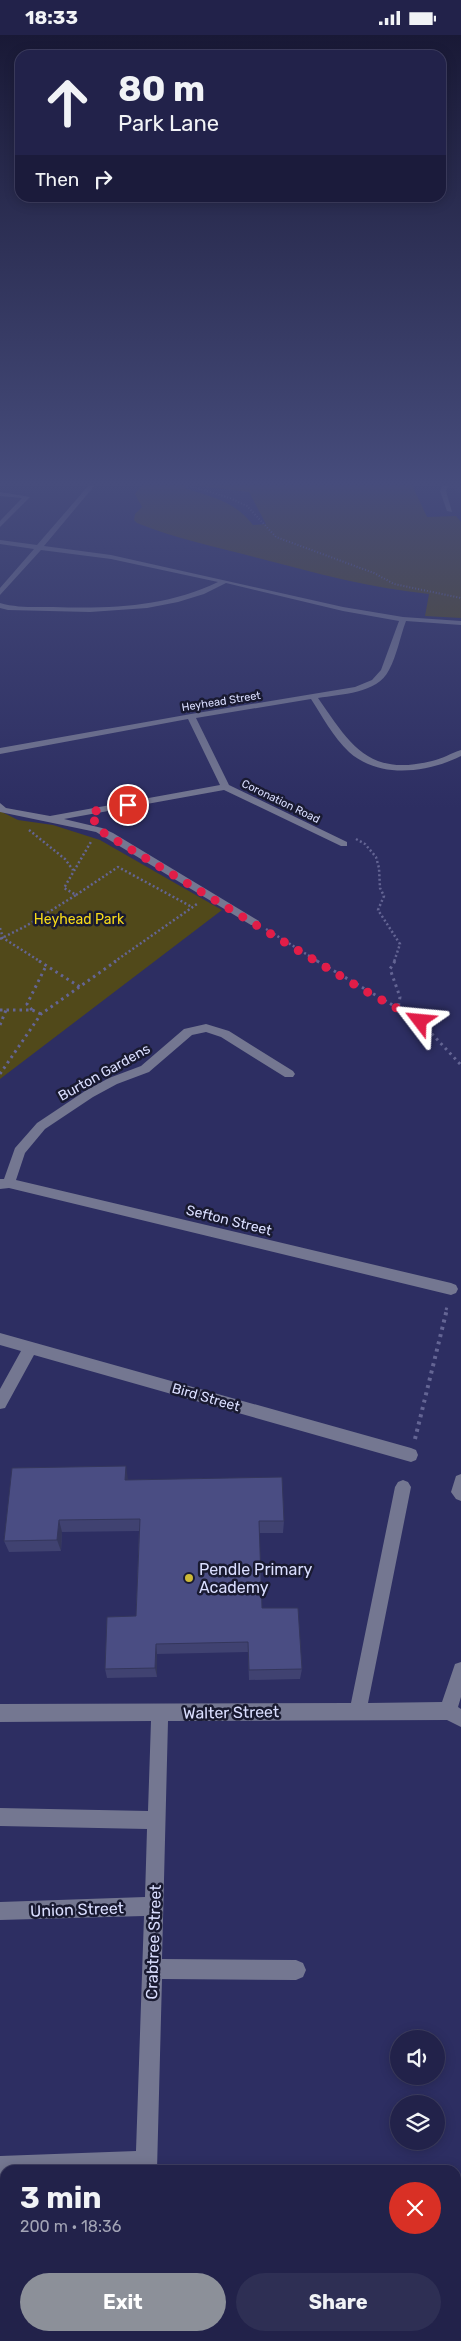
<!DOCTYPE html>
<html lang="en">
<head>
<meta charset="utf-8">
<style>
	:root { --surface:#22224a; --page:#2e2f54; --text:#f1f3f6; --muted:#a2a4b5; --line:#3f3f62; --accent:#8c9099 }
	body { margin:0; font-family:Rubik,sans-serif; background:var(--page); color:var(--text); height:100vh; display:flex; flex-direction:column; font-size:19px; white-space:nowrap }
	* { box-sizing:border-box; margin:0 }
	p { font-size:16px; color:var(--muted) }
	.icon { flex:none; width:28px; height:28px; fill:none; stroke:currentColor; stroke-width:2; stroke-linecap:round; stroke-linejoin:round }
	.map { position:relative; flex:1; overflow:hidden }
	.sheet { position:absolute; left:0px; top:2130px; width:461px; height:176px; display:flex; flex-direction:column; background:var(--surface); border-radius:15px 15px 0 0; box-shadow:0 2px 12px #0003,0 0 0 1px var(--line) }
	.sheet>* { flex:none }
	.banner { position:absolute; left:15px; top:15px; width:431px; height:152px; border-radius:15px; box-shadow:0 2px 12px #0003,0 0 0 1px var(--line); background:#22224a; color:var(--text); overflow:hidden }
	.buttons { position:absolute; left:390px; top:1995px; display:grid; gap:10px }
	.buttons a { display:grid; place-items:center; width:55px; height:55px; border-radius:50%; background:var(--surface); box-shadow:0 2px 12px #0003,0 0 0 1px var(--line); font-size:25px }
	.pin { position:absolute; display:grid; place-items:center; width:42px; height:42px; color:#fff; margin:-21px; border:2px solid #fff; border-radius:50%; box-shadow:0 1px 5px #0007 }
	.me { position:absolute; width:55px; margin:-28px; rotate:299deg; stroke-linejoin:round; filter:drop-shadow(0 0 4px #0008) }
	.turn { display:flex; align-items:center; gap:18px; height:105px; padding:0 20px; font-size:22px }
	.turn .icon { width:65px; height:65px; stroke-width:2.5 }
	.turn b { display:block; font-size:35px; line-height:42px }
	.then { display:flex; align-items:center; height:48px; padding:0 20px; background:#0003; gap:10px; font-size:19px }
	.round { display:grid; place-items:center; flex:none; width:52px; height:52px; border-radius:26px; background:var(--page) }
	.summary { display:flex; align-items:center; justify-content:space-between; height:85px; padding:0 20px }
	h1 { font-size:30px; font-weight:700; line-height:38px }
	.primary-button { display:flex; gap:10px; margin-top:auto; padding:10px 20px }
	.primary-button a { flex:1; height:58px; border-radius:30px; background:var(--accent); color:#fff; font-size:20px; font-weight:700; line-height:58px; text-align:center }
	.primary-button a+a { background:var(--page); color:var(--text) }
	.status { display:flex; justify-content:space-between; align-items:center; height:35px; padding:0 25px; background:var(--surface); direction:ltr }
	.status svg { height:14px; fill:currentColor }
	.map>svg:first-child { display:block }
	.green { fill:#51491a; fill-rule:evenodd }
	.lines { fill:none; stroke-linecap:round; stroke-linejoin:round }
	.path-far3 { stroke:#646594; stroke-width:2; stroke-dasharray:1 2; stroke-linecap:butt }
	.path-far2 { stroke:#646594; stroke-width:2.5; stroke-dasharray:2 2.5; stroke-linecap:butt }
	.path-far1 { stroke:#646594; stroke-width:3; stroke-dasharray:2.5 4; stroke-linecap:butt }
	.path { stroke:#646594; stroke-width:4; stroke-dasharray:3 4.5; stroke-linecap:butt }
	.minor { fill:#747791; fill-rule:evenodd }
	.highway { fill:#d0d4fb; fill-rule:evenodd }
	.wall { fill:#404271 }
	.shaded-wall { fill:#34365c }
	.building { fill:#4a4d83; stroke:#34365c }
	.route { stroke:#e11d48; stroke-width:9; stroke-dasharray:0 16.2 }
	.poi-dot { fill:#cdb938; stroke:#191a31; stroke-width:2 }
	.labels { text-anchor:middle; stroke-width:5; stroke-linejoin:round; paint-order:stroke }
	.far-street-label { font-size:11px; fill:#dadeff; stroke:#191a31 }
	.park-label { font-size:14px; fill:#f7db19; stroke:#191a31 }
	.street-label { font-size:14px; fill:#dadeff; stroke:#191a31 }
	.near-poi-label { font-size:16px; fill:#dadeff; stroke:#191a31; text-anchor:start }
	.near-street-label { font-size:16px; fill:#dadeff; stroke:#191a31 }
</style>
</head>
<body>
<div class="status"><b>18:33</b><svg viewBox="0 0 49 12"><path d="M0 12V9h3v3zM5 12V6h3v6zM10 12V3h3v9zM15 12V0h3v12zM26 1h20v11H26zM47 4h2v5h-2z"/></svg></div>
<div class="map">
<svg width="461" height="2306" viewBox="0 0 461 2306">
	<rect width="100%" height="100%" fill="#2d2e62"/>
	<path class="green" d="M142,450H412L427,482L456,481L461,487V583L425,581L429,559C371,553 315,538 258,523C217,512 176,504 137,488L134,485L135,479L142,472L135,459ZM192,450L249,457L266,489L253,490C235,466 211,462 185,453Z
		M0,776L18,785L53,790L100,805L222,875L0,1044Z"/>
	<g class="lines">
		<path class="path-far3" d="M187,450L230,463L247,471L276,502L374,538L394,549L461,563"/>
		<path class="path-far2" d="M29,795L65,824L73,835
			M356,804L365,809L376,822L379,833L380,853L384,861L378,875L400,909L394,927
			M76,860L118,832L192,872
			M0,893L3,903L41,927
			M266,894L319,927
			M0,904L26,891L76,860L64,853L92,805
			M114,927L197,869"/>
		<path class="path-far1" d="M39,926L80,952
			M317,926L420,986L461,1030
			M395,926L390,934L400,962L398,974
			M0,975H32L41,979
			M32,975L27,969L46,931
			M0,990L6,975
			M0,1039L41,979L116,926
			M446,1275L448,1269"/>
		<path class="path" d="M415,1404L447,1274"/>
		<path class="minor" d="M89,450H95L44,511L111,520L343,572L403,582L461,586V590L406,586C400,602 397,620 389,635C377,659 341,659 318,663C350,709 368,742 432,726C442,724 451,718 461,715V721C427,738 379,744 349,717C333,702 322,681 311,664L196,683L229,750L347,807V811H341L224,755L64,784L102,793L113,798L259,886V890H251L96,797L0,777V768L6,773L50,781L220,750L188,684L0,719V713L191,679L355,652L372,645L381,635L399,586L343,576L226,548L204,559L178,567L147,573L90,577L8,575L0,573V568C17,573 35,572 53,572C110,574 166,572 218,547L111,524L41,515L0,560V553L34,514L0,509V505L37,510Z
			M443,450H449L446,456L452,477L447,476L440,456Z
			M0,457L30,462L0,492V486L22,463L0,461Z
			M206,989L229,996L293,1036L295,1039L293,1042H285L221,1002L206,997L192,1000L149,1037L117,1049L93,1062L45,1094L25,1118L16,1145L451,1248L456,1250L458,1254L456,1258L451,1260L9,1153L0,1154V1144H4L15,1113L37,1088L85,1056L109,1043L141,1031L184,994Z
			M0,1298L411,1413L416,1415L418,1420L416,1425L411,1427L34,1320L5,1373L0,1374V1354L21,1316L0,1310Z
			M461,1439V1466L456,1464L451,1457L456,1441Z
			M403,1445L408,1447L411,1452L368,1668L442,1667L455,1629L461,1627V1662L458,1672L461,1674V1692L447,1685L168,1686L162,1924L296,1925L303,1928L306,1935L303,1942L296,1945L162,1944L157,2135H5V2142L0,2143V2121L136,2116L144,1881L0,1885V1867L145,1862L147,1794L0,1791V1773L148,1776L151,1686L0,1687V1669L351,1668L395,1452L398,1447Z
			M129,2301H151V2306H129Z"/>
		<path class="highway" d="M0,2292H5V2301H22L24,2306H0Z"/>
	</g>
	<path class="wall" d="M450,450H461V458L450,452Z
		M128,1444V1445L284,1486L283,1498H259L262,1573L302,1634L300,1644L249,1645L248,1617L157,1619V1642L107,1643L105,1634L136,1581L139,1496L62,1497L61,1516L9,1517L4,1506Z"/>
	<path class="shaded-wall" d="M126,1431L128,1444L127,1458L125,1445Z
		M59,1485L62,1497L61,1516L57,1505Z
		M156,1609L157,1619V1642L155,1633Z"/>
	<path class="building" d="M126,1431L125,1445L282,1442L284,1486H259L262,1573H298L302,1634L249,1635L248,1607L156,1609L155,1633L105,1634L107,1582L136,1581L140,1484L59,1485L57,1505L4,1506L12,1433Z"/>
	<linearGradient id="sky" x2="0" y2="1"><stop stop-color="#191936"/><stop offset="0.58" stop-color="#464c7c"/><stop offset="1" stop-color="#464c7c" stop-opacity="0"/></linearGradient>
	<rect width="461" height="773" fill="url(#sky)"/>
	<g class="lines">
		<path class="route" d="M128,770L90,777L99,795L362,954L420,986"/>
	</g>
	<circle class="poi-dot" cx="189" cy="1543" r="5"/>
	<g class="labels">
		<g class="far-street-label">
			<text transform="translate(221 666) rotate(-9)" y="4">Heyhead Street</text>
			<text transform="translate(281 766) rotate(26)" y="4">Coronation Road</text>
		</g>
		<g class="park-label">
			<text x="79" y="889">Heyhead Park</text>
		</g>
		<g class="street-label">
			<text transform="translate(104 1037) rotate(-29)" y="5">Burton Gardens</text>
			<text transform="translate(229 1185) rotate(14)" y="5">Sefton Street</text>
			<text transform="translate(206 1362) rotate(16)" y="5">Bird Street</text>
		</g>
		<g class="near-poi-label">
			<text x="199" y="1540">Pendle Primary<tspan x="199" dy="18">Academy</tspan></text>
		</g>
		<g class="near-street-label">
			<text transform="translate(231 1677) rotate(-1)" y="6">Walter Street</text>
			<text transform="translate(77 1874) rotate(-2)" y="6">Union Street</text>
			<text transform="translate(153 1907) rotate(-88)" y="6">Crabtree Street</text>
		</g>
	</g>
</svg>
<div class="buttons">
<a><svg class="icon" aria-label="sound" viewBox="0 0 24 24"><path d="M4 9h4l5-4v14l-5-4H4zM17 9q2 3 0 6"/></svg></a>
<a><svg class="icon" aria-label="layers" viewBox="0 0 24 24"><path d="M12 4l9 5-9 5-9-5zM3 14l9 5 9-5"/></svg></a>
</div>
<div class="pin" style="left:128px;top:770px;background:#d93025"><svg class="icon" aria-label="arrive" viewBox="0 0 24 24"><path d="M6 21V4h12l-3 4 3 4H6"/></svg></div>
<svg class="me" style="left:420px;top:986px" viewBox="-20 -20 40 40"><path d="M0-17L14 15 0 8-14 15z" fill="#e11d48" stroke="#fff" stroke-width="4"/></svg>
<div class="banner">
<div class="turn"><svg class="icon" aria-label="ahead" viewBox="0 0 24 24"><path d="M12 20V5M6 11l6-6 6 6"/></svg><div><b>80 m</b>Park Lane</div></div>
<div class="then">Then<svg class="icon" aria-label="right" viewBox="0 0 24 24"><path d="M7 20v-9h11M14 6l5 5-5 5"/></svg></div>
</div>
<section class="sheet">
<div class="summary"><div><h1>3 min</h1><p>200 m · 18:36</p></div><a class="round" style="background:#d93025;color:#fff"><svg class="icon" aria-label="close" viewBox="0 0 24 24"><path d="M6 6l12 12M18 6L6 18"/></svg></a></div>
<div class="primary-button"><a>Exit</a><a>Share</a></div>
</section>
</div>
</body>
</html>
